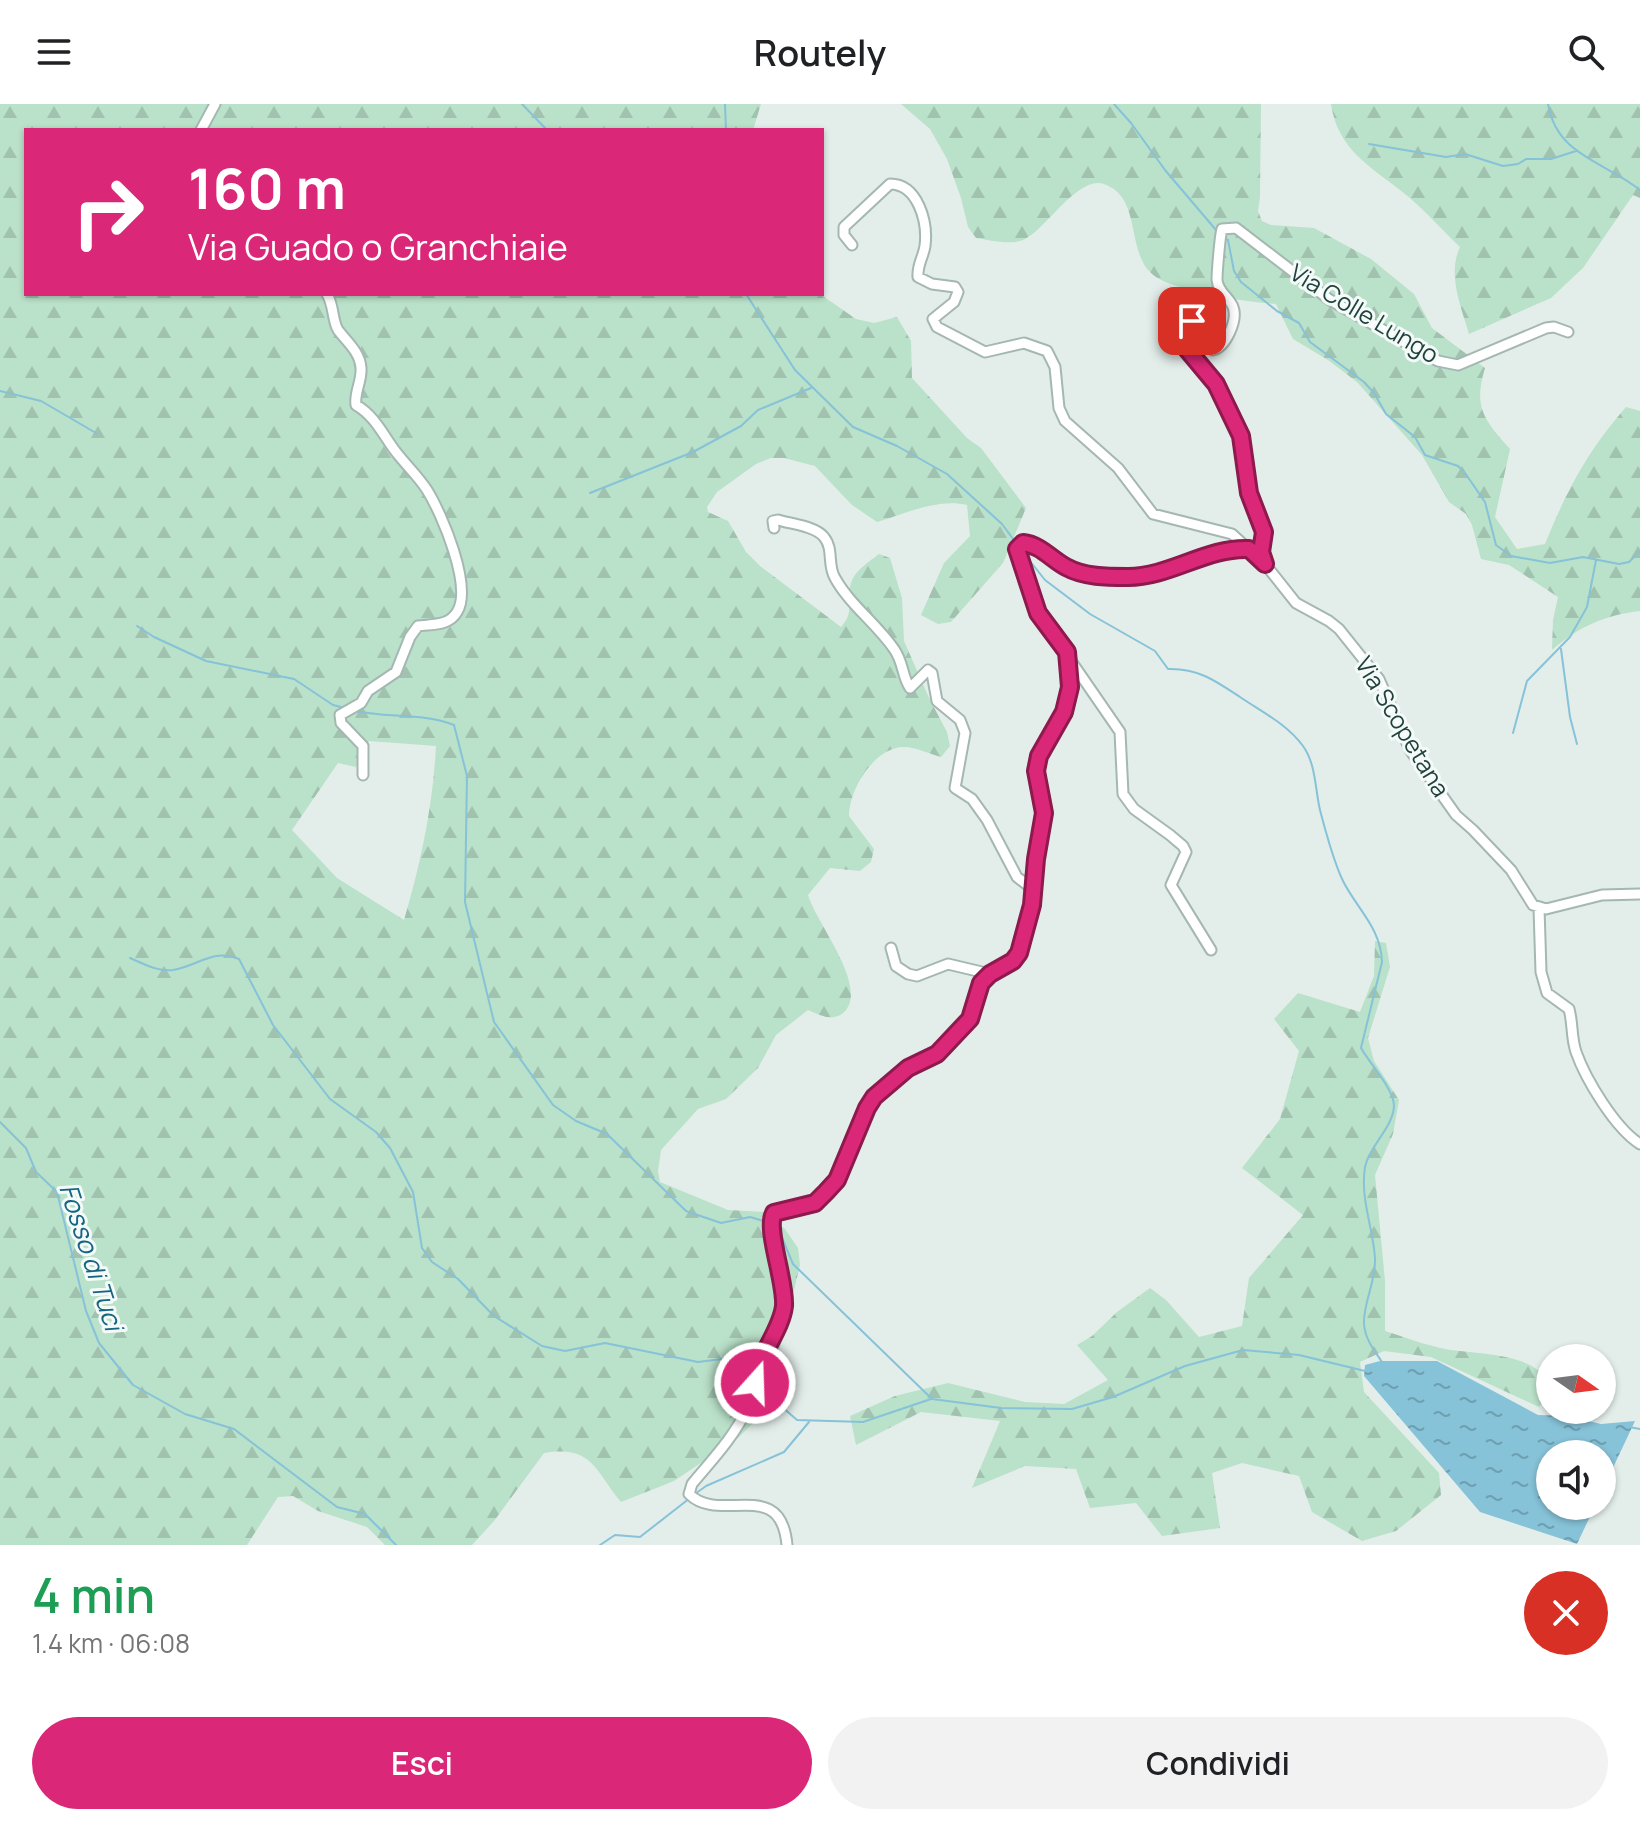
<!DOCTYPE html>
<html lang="it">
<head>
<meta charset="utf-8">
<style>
	:root { --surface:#fff; --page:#f2f2f2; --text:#202124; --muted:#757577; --accent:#db2777 }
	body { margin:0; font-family:Manrope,sans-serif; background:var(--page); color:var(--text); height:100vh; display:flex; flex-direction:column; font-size:30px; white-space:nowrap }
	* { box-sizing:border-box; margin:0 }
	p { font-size:26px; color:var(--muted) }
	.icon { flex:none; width:44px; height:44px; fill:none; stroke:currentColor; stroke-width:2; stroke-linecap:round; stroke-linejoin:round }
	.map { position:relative; height:1441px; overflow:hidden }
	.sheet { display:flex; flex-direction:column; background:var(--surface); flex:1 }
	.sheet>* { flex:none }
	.hud { position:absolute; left:24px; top:24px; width:800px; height:168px; border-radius:0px; box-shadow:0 2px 6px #0004; background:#db2777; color:#fff; overflow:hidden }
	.needle { width:52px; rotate:104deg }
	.tools { position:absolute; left:1536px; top:1240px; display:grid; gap:16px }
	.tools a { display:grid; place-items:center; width:80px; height:80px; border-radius:50%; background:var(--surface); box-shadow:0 2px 6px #0004; font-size:40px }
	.pin { position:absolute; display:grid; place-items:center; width:68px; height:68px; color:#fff; margin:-34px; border-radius:16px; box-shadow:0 4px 12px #0006 }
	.me { position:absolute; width:88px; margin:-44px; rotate:20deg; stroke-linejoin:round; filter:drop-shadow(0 0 6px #0008) }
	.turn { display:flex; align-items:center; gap:28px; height:168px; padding:0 32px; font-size:36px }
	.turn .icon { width:104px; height:104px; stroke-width:2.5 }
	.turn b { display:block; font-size:56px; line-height:68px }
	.round { display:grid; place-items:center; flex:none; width:84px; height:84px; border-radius:42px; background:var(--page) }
	.summary { display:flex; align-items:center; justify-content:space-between; height:136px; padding:0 32px }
	h1 { font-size:48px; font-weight:600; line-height:60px; color:#1e9e55 }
	.cta { display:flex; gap:16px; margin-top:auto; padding:16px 32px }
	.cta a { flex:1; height:92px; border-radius:48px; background:var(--accent); color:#fff; font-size:32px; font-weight:600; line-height:92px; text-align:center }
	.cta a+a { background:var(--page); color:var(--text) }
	header { display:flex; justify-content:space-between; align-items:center; height:104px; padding:0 32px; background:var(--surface); font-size:36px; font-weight:600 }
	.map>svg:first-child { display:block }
	.forest { fill:url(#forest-firs); fill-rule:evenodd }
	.water { fill:url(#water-ripples) }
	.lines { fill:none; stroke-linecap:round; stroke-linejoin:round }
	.stream { stroke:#86c2d8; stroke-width:2 }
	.minor-casing { stroke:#a5b7b2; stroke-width:13 }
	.minor { stroke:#fff; stroke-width:9 }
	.route-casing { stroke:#8e194d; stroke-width:20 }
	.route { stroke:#db2777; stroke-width:14 }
	.labels { text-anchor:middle; stroke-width:6; stroke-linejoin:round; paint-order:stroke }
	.street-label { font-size:24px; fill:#21413c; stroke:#f4faf8 }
	.water-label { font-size:26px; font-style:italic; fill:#156483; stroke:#f4faf8 }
</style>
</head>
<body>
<header><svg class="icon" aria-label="menu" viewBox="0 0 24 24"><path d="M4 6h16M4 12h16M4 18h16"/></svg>Routely<svg class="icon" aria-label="search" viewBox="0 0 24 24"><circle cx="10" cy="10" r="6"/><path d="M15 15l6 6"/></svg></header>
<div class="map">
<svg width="1640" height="1441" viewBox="0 0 1640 1441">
	<defs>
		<pattern id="forest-firs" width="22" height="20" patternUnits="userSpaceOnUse" patternTransform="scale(2)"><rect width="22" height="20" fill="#bae1c9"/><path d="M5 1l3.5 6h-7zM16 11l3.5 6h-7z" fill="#a0c2ae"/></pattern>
		<pattern id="water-ripples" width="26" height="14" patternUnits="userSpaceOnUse" patternTransform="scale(2)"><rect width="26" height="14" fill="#86c2d8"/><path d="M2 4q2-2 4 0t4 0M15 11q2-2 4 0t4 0" fill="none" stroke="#6d9fb0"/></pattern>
	</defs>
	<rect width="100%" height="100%" fill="#e3eeea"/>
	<path class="forest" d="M0,0H761L753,26H26V190H820L856,215L874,219L897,213L911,237L912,274L967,334L981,344L1026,404L1003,459L951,518L938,520L921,511L944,459L970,432L967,401C937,394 905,410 877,418L852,401L815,362L784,354H771L756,360L717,388L707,403L708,408L728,417L746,448L760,462L841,523C856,506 845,498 851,479C855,466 869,458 879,450L890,454L902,494L904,537L929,594L947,628L950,642L941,653C930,650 915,643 904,643C874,643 849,686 849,712L874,745L871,758L860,767L830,764L808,791C816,819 871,885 843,909C832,918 820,911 808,906L776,931L758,964L726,995L698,1005L661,1046L658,1067L660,1078L728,1106L764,1108L785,1125L798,1144L800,1161L765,1307L738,1334L674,1377L621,1398C595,1367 593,1341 544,1349L494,1417L472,1441H385L367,1423L318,1407L293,1392L278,1393L247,1441H0ZM369,637L436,642C433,701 421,759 404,816L337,774L292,726L338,659L356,663Z
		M901,0H1261L1260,93L1258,107L1262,117L1271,121L1314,124L1371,155L1414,190L1432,224L1485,264C1473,303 1484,316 1510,345L1495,413L1517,445L1545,440C1567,386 1587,348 1626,303L1640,307V507C1605,511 1578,523 1552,546L1553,516L1558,493L1509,461L1481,455L1472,421L1466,410L1449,398L1422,351L1357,278L1328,256L1293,235L1276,200C1247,198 1179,188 1156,173C1124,152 1144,94 1104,80C1078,71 1046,125 1025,135C1012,142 990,136 976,134L968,123L961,94L947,55L930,25Z
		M1331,0H1640V94L1633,91L1583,164L1551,194L1469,230C1461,202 1447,171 1460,143C1442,126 1425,106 1405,90C1372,63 1338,47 1331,0Z
		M1375,837L1386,839L1390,863L1368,934L1374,957L1399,996L1393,1030L1375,1071L1385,1177V1227C1404,1233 1425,1241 1445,1245C1475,1251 1550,1247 1550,1291L1539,1303L1431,1253L1384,1247L1360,1258L1364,1288L1439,1369L1441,1391L1396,1427L1362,1437L1312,1408L1299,1372L1242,1359L1212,1369L1220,1424L1162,1432L1136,1399L1090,1404L1076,1365L1025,1362L972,1384L1000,1317L921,1308L856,1341L850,1312L895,1292L948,1279L1025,1298L1064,1300L1108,1276L1077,1241L1092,1232L1117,1208L1150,1184L1166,1196L1199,1233L1242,1222L1249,1174L1303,1111L1242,1064L1280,1015L1299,947L1274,915L1298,889L1360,908L1374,872Z"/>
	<path class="water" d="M1380,1257H1437L1538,1311L1568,1312L1601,1320L1635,1317L1602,1387V1350H1550V1402H1595L1577,1440L1480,1408L1364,1272L1365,1261Z"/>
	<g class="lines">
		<path class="stream" d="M522,0L547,26
			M725,0L726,26
			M1114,0L1131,19L1165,66L1216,126
			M1548,0C1557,52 1604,57 1640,86
			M1369,40L1446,53L1465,50L1503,62L1518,60L1526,55H1551L1576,47
			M1224,134L1228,136L1234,167L1241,178L1277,207L1299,219L1310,238L1364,278L1374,289L1386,310L1415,333L1425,351L1458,362L1465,369L1485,398L1496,441L1511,452L1550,459L1583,453L1619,460L1629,458L1640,447
			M746,190L795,266L853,323L897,342L947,370L1002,420L1016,439
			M0,287L41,297L96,329
			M590,389L693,348L741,322L758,306L811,284
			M1022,447L1045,476L1090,510L1155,547L1168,565C1198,564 1216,577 1240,593C1262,608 1287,620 1303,642C1316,660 1315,685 1320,706C1326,729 1333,756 1343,777C1357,805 1381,824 1382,858L1361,944C1370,960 1394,985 1394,1002C1393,1024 1369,1042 1365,1063C1360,1095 1373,1123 1375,1154C1376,1178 1363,1199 1364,1220C1365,1235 1374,1246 1382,1258
			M137,522L154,533L206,557L294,575L333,601L345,604
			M1561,545L1570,613L1577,640
			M355,607C388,614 423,609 454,621L467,672L465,798L494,918L553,1001L576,1017L607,1030L686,1107L721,1119L750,1113L767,1118
			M1513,629L1527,577L1570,533L1587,503L1596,456
			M130,854C144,860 158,868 173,866C198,862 213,844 239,855L273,921L330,995L376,1028L390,1044L413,1088L422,1144L432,1158L458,1175L494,1212L542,1242L565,1247L605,1239L698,1258L738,1253L756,1260
			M0,1018L26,1044L36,1068L57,1088L86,1207L99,1239L133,1281L185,1310L234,1325L337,1403L365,1410L396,1441
			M777,1122L793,1160L932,1295L1001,1304L1072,1305L1113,1293L1185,1262L1243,1246L1299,1251L1365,1267
			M762,1262L769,1266L781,1302L797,1316L863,1318L931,1295
			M1629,1323L1640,1325
			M695,1390L706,1382L784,1348L809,1318
			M600,1441L615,1431L640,1433L690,1394"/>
		<defs>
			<path id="minor" d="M201,26L215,0
				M852,141L844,131V123L890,80C918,80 928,118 925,142C923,154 917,161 918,173L932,180L955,183L958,188L954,198L933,215L937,223L985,248L1024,239L1047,247L1055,263L1059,304L1065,317L1118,364L1153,410L1232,430L1265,460L1296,499L1329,517L1339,525L1379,575L1410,646L1456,711L1473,726L1511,766L1533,801L1546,805L1602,791L1640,790
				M327,190C334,201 332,216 338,226C347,238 360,248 361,264C362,278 354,288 356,301C375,312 383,331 396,348C406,361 418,372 427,386C442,410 473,483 457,508C449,522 432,520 418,522L410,533L396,568L368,587L361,599L340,611L341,619L363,642V671
				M774,424L773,417L778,416C791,420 815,422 824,433C834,445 827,461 835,474C850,501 876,519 894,545C904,559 902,573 910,584L928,566L932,569L937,597L960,616L965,629L955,684L972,695L987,716L1017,773L1034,786
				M1264,457L1261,448L1264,428L1249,389L1241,332L1216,280L1186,244V224L1192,217L1197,216L1206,223L1213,246C1226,243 1238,216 1233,203C1229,193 1218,188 1217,176C1217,168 1220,131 1222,125L1236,124L1330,196L1438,257L1458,261L1546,224L1554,223L1568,228
				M1071,557L1120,628L1123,690L1134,705L1170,731L1183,742L1186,748L1171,781L1211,846
				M1539,804L1541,868L1547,889L1569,905C1573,919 1571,933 1576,948C1586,976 1615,1024 1640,1040
				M891,844L896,862L908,870L917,872L948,860L990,870
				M787,1441C781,1372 720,1421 689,1390L692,1380C711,1357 734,1333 747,1305C754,1288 756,1269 763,1252C770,1236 784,1217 784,1200C784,1178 766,1124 774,1109L815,1099L826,1088L837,1076L867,1004L874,993L908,964L937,950L970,915L981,879L990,870L1013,857L1019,849L1032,801L1036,755L1044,709L1036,667L1039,652L1064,608L1070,583L1067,548L1038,509L1017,445L1023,439L1031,440C1053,446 1063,466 1091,471C1115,475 1142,475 1165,468C1193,461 1220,444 1249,445"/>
		</defs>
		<use href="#minor" class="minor-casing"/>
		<use href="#minor" class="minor"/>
	</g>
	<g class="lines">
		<defs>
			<path id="route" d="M755,1279C757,1271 759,1262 762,1255C769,1238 782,1220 784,1202C786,1178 765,1125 774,1109L815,1099L826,1088L837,1076L867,1004L874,993L908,964L937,950L970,915L981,879L990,870L1013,857L1019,849L1032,801L1036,755L1044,709L1036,667L1039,652L1064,608L1070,583L1067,548L1038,509L1017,445L1023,439C1041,441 1051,455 1066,463C1084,473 1107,473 1128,473C1170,473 1207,443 1249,445L1265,460L1261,448L1264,428L1249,389L1241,332L1216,280L1186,244V224L1192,217"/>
		</defs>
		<use href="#route" class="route-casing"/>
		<use href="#route" class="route"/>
	</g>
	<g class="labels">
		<g class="street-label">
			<text transform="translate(1364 210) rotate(31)" y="8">Via Colle Lungo</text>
			<text transform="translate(1402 623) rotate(59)" y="8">Via Scopetana</text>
		</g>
		<g class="water-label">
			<text transform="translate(91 1153) rotate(72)" y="9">Fosso di Tuci</text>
		</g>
	</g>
</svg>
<div class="tools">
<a><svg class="needle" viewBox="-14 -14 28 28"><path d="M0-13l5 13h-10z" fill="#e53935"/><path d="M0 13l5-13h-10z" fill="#757577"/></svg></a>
<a><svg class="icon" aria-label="sound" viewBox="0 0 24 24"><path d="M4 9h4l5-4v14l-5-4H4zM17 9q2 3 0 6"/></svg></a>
</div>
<div class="pin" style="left:1192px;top:217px;background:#d93025"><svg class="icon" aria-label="arrive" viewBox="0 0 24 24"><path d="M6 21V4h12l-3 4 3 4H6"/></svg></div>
<svg class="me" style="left:755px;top:1279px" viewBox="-20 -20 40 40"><circle r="17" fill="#db2777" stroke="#fff" stroke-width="3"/><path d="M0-11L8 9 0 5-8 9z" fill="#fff"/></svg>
<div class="hud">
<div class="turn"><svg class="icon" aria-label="right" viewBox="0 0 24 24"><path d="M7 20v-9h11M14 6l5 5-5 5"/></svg><div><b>160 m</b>Via Guado o Granchiaie</div></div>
</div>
</div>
<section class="sheet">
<div class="summary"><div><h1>4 min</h1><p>1.4 km · 06:08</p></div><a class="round" style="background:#d93025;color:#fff"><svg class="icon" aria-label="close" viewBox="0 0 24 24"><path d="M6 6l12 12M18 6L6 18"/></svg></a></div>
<div class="cta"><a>Esci</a><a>Condividi</a></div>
</section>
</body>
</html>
